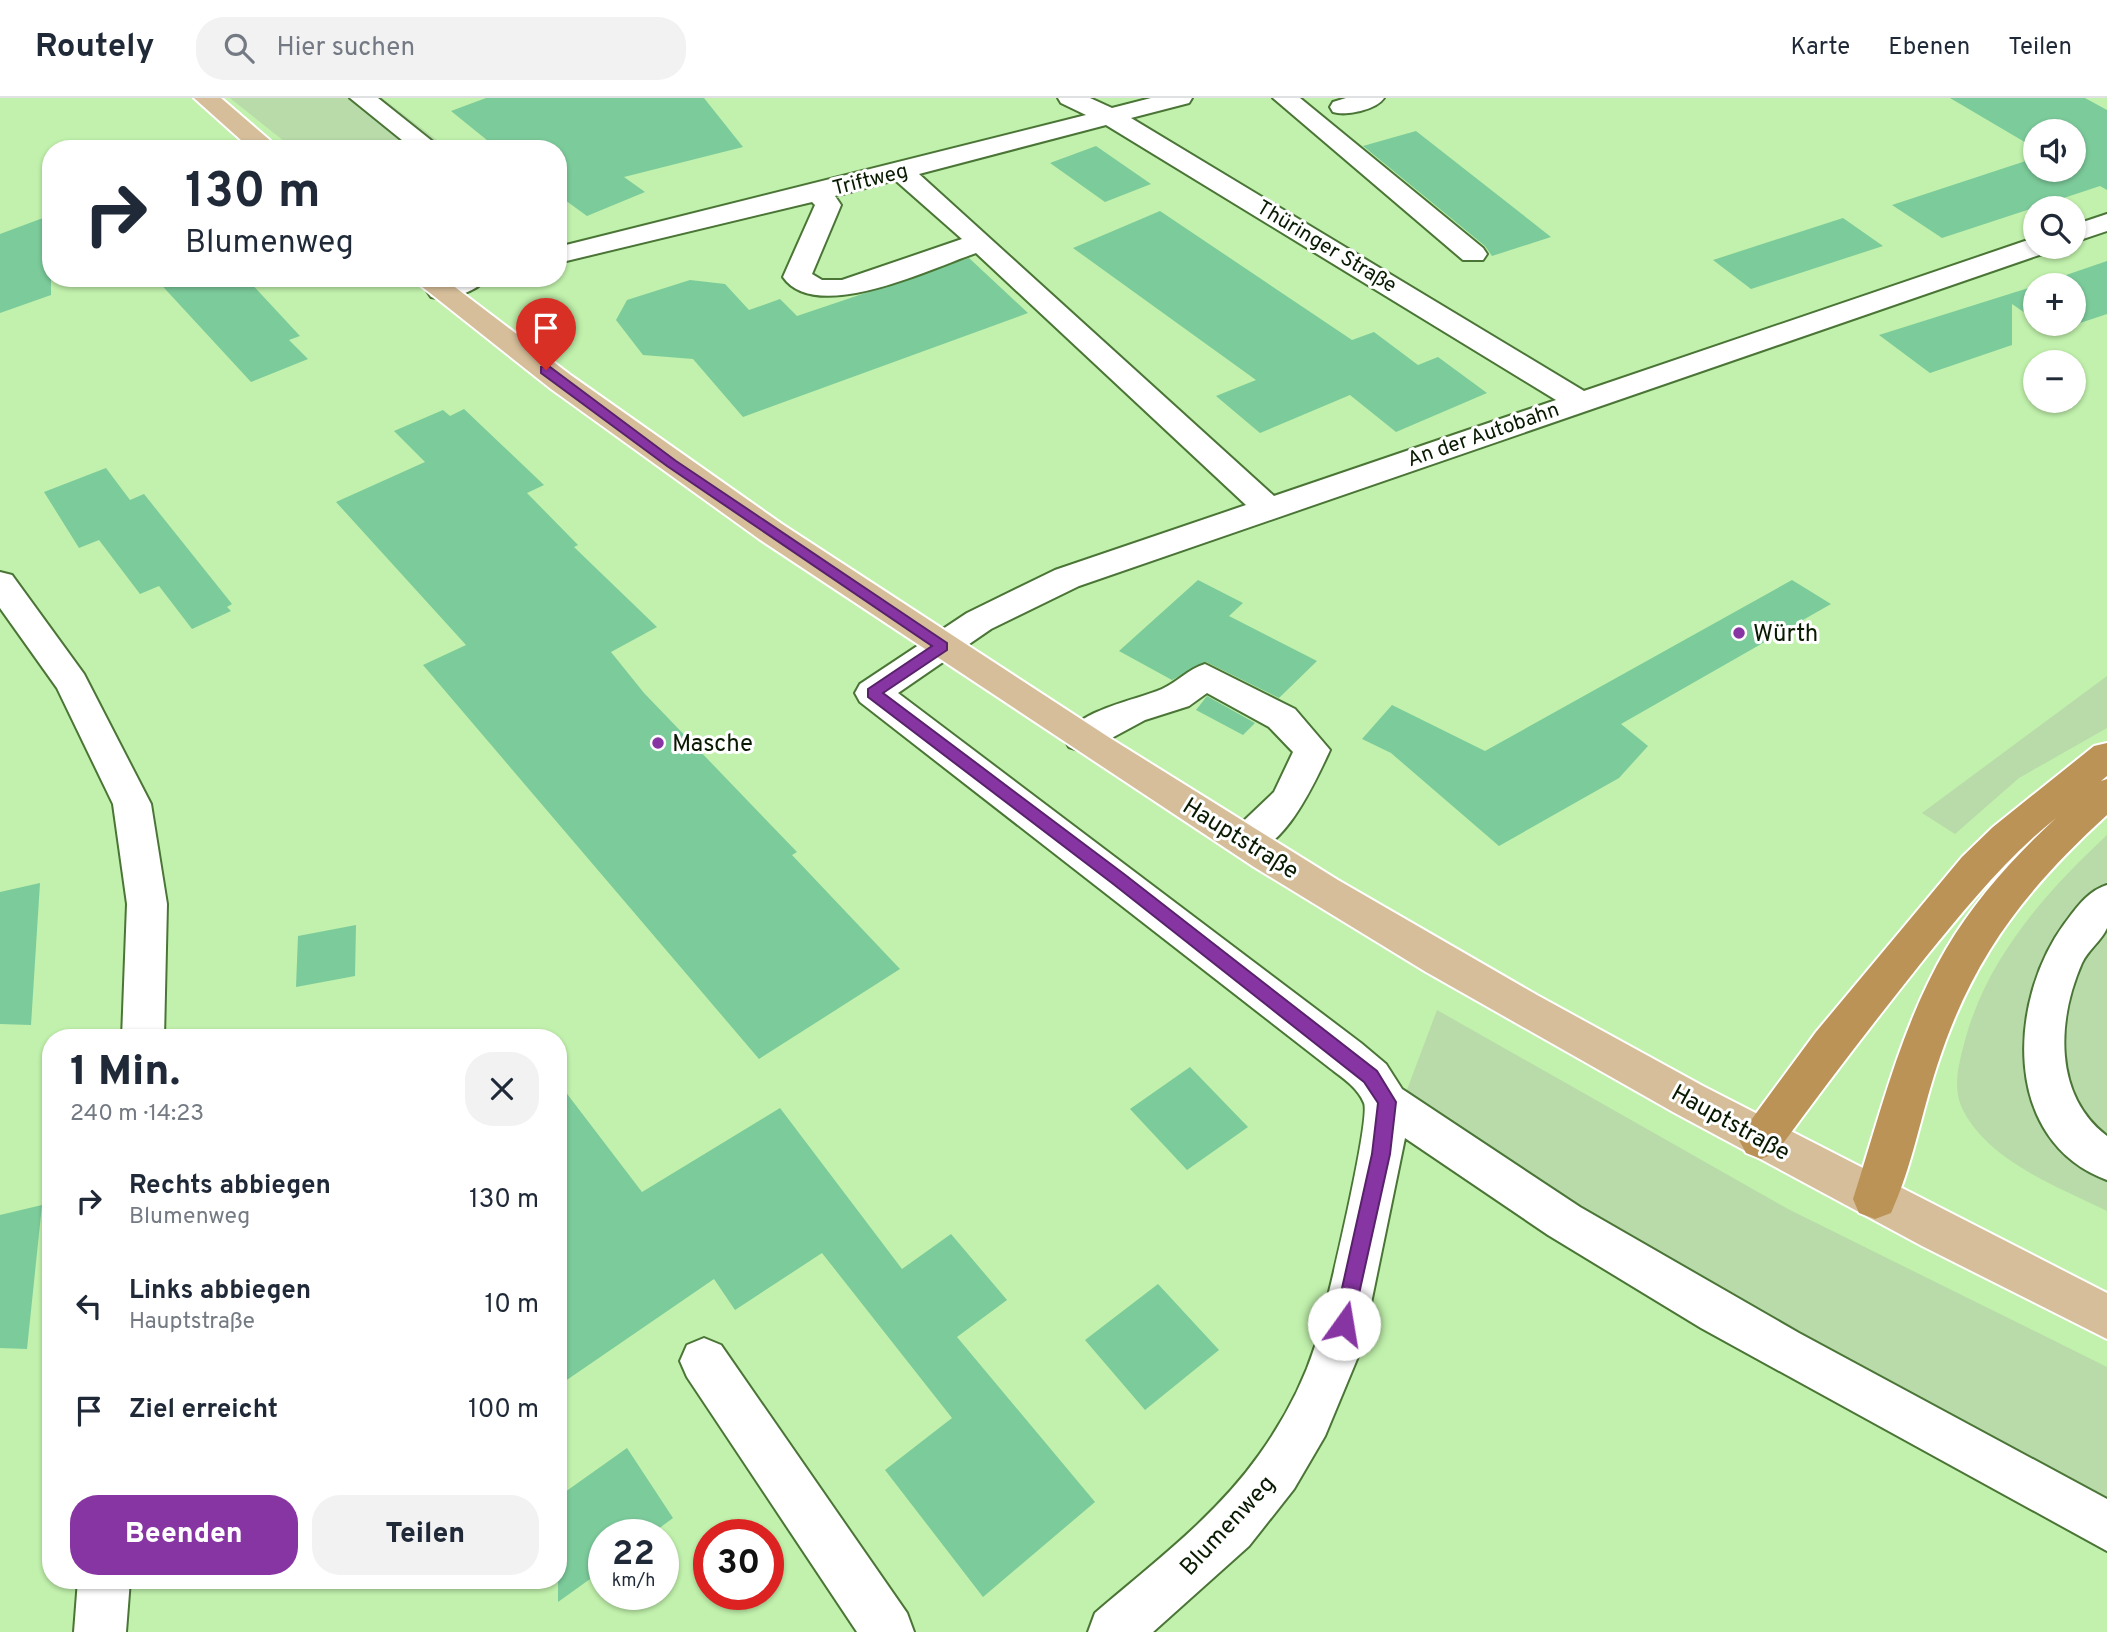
<!DOCTYPE html>
<html lang="de">
<head>
<meta charset="utf-8">
<style>
	:root { --surface:#fff; --page:#f2f2f3; --text:#1f2937; --muted:#747a83; --line:#e0e1e3; --accent:#8835a4 }
	body { margin:0; font-family:Overpass,sans-serif; background:var(--page); color:var(--text); height:100vh; display:flex; flex-direction:column; font-size:26px; white-space:nowrap }
	* { box-sizing:border-box; margin:0 }
	p { font-size:23px; color:var(--muted) }
	.icon { flex:none; width:38px; height:38px; fill:none; stroke:currentColor; stroke-width:2; stroke-linecap:round; stroke-linejoin:round }
	.map { position:relative; flex:1; overflow:hidden }
	.details { position:absolute; left:42px; top:931px; width:525px; height:560px; display:flex; flex-direction:column; background:var(--surface); border-radius:28px; box-shadow:0 2px 5px #0004 }
	.details>* { flex:none }
	.hud { position:absolute; left:42px; top:42px; width:525px; height:147px; border-radius:28px; box-shadow:0 2px 5px #0004; background:#fff; color:var(--text); overflow:hidden }
	.buttons { position:absolute; left:2023px; top:21px; display:grid; gap:14px }
	.buttons a { display:grid; place-items:center; width:63px; height:63px; border-radius:50%; background:var(--surface); box-shadow:0 2px 5px #0004; font-size:35px }
	.speed { position:absolute; left:588px; top:1421px; display:flex; gap:14px; font-size:35px; font-weight:700; text-align:center }
	.speed>* { display:grid; place-content:center; width:91px; height:91px; border-radius:50%; background:var(--surface); box-shadow:0 2px 5px #0004; line-height:1 }
	.speed small { font-size:18px; font-weight:400 }
	.speed .limit { border:10px solid #d22; background:#fff; color:#111 }
	.pin { position:absolute; display:grid; place-items:center; width:60px; height:60px; color:#fff; margin:-72px -30px; border-radius:50% 50% 50% 0; rotate:-45deg; box-shadow:0 0 7px #0007 }
	.pin .icon { rotate:45deg }
	.me { position:absolute; width:77px; margin:-38px; rotate:13deg; stroke-linejoin:round; filter:drop-shadow(0 0 5px #0008) }
	.turn { display:flex; align-items:center; gap:24px; height:147px; padding:0 28px; font-size:32px }
	.turn .icon { width:91px; height:91px; stroke-width:2.5 }
	.turn b { display:block; font-size:49px; line-height:60px }
	.round { display:grid; place-items:center; flex:none; width:74px; height:74px; border-radius:28px; background:var(--page) }
	.overview { display:flex; align-items:center; justify-content:space-between; height:119px; padding:0 28px }
	h1 { font-size:42px; font-weight:800; line-height:52px }
	.action { display:flex; gap:14px; margin-top:auto; padding:14px 28px }
	.action a { flex:1; height:80px; border-radius:28px; background:var(--accent); color:#fff; font-size:28px; font-weight:800; line-height:80px; text-align:center }
	.action a+a { background:var(--page); color:var(--text) }
	ul { padding:0; list-style:none }
	li { display:flex; align-items:center; gap:21px; height:105px; padding:0 28px }
	li div { flex:1 }
	li b { display:block; font-size:26px }
	li em { font-style:normal }
	header { display:flex; align-items:center; gap:42px; box-sizing:border-box; height:98px; padding:0 35px; background:var(--surface); border-bottom:2px solid var(--line) }
	header strong { font-size:33px }
	nav { display:flex; gap:38px; margin-inline-start:auto; font-size:24px }
	.search { width:490px; height:63px; background:var(--page); display:flex; align-items:center; gap:18px; box-sizing:border-box; padding:0 24px; border-radius:28px; color:var(--muted); font-size:26px }
	.map>svg:first-child { display:block }
	.green { fill:#b8dba9 }
	.building { fill:#7ccb9b }
	.lines { fill:none; stroke-linecap:round; stroke-linejoin:round }
	.minor-casing { stroke:#4a7536; stroke-width:4 }
	.major-casing { stroke:#fff; stroke-width:4 }
	.highway-casing { stroke:#fff; stroke-width:4 }
	.minor { fill:#fff; fill-rule:evenodd }
	.major { fill:#d6be9a; fill-rule:evenodd }
	.highway { fill:#bb9356; fill-rule:evenodd }
	.route { fill:#8835a4; stroke:#58226b; stroke-width:2 }
	.poi-dot { fill:#8835a4; stroke:#fff; stroke-width:2.5 }
	.labels { text-anchor:middle; stroke-width:6; stroke-linejoin:round; paint-order:stroke }
	.far-street-label { font-size:21px; fill:#091a02; stroke:#fff }
	.poi-label { font-size:24px; fill:#091a02; stroke:#fff; text-anchor:start }
	.street-label { font-size:24px; fill:#091a02; stroke:#fff }
</style>
</head>
<body>
<header>
<strong>Routely</strong>
<div class="search"><svg class="icon" aria-label="search" viewBox="0 0 24 24"><circle cx="10" cy="10" r="6"/><path d="M15 15l6 6"/></svg>Hier suchen</div>
<nav><a>Karte</a><a>Ebenen</a><a>Teilen</a></nav>
</header>
<div class="map">
<svg width="2107" height="1534" viewBox="0 0 2107 1534">
	<rect width="100%" height="100%" fill="#c1f1ac"/>
	<path class="green" d="M230,0H382L449,51H294Z
		M2107,578V630L2019,680L1955,736L1922,715Z
		M2107,737V1113C2058,1089 1991,1064 1964,1014C1952,992 1958,969 1964,946C1986,861 2044,796 2107,737Z
		M1437,912L1788,1111L2107,1269V1439L1396,1021Z"/>
	<path class="building" d="M486,0H704L743,49L624,79L645,94L587,118L558,97V51H498L451,13Z
		M1950,0H2085L2107,12V92L2100,88L1942,140L1892,107L2035,60V72H2074V33H2035V50Z
		M1416,33L1551,139L1492,158L1485,148L1363,48Z
		M1096,48L1151,86L1105,104L1050,65Z
		M1160,113L1352,242L1374,234L1418,267L1438,259L1487,295L1396,334L1350,297L1260,335L1216,298L1256,282L1073,150Z
		M51,117V197L0,215V136Z
		M1843,120L1883,148L1751,191L1713,162Z
		M969,160L1028,215L743,319L693,261L643,257L616,222L627,202L690,182L725,186L749,212L780,201L797,218Z
		M2107,163V216L2053,234L2040,226H2074V187H2037Z
		M155,180H246L300,238L289,242L308,261L251,284Z
		M2035,188V222L2012,206V247L1930,275L1879,237Z
		M464,311L544,387L527,395L578,447L574,449L657,529L611,554L644,595L797,754L792,757L900,871L759,961L423,567L466,547L336,404L425,364L394,333L443,312L450,318Z
		M106,370L130,402L144,396L232,506L227,509L231,513L192,531L159,488L140,496L99,442L79,450L44,394Z
		M1198,482L1243,505L1229,518L1317,563L1279,600L1206,564L1172,582L1119,553Z
		M1792,482L1831,506L1621,626L1648,648L1619,680L1499,748L1391,655L1362,641L1392,607L1485,653Z
		M1207,598L1255,625L1243,637L1196,612Z
		M40,785L31,927L0,926V794Z
		M356,827L355,878L296,889L298,838Z
		M1190,969L1248,1029L1187,1072L1130,1011Z
		M558,984L642,1094L780,1010L902,1171L951,1136L1007,1202L957,1239L1095,1404L983,1499L885,1372L952,1320L822,1155L735,1212L714,1181L558,1288Z
		M42,1107L27,1251L0,1250V1117Z
		M1158,1186L1219,1252L1145,1312L1085,1242Z
		M627,1350L673,1420L650,1437H604V1471L558,1504V1399Z"/>
	<g class="lines">
		<defs>
			<path id="minor" d="M350,0H378L442,51H413Z
				M1058,0H1090L1112,10L1151,0H1192L1189,5L1131,20L1584,293L2025,143L2035,141V149H2049L2045,155L1079,488L991,531L898,595L1361,945L1386,966L1402,991L1580,1109L1799,1235L2107,1401V1453L1701,1230L1548,1137L1405,1040L1362,1249L1325,1338L1294,1391L1249,1448L1153,1534H1088L1095,1515C1152,1466 1215,1419 1259,1357C1282,1325 1303,1286 1315,1248C1324,1220 1371,1021 1364,1005C1358,990 1343,980 1331,971L860,604L855,595L860,586L967,515L1055,472L1246,407L976,155C932,170 816,227 783,179L815,107L812,104L558,165V149L1086,17L1061,5ZM1106,27L1556,302L1274,398L919,76ZM895,82L962,141L842,182H822L812,176L841,107L835,98Z
				M1273,0H1300L1483,150L1487,156L1483,162H1463Z
				M1346,0H1384C1376,12 1346,18 1333,14L1330,9L1333,4Z
				M2107,116V133L2074,144V127Z
				M448,180H487C477,194 447,203 431,199L427,193L431,187Z
				M0,474L12,477L84,576L151,706L167,806L164,940H122L127,806L113,706L57,590L0,510Z
				M1205,566L1295,611L1330,652C1314,686 1278,769 1232,754L1226,744L1232,734L1274,694L1293,654L1269,629L1207,595L1189,608L1145,622L1095,649L1082,653L1069,649L1064,640C1080,611 1134,603 1162,591C1178,584 1188,571 1205,566Z
				M2107,787C2107,799 2107,819 2107,830C2102,842 2088,852 2082,865C2057,922 2053,997 2107,1038V1082C2001,1043 2008,902 2065,825C2077,809 2088,793 2107,787Z
				M704,1240L721,1247L907,1515L914,1534H857L687,1279L680,1263L687,1247Z
				M78,1482H130L126,1534H74Z"/>
			<path id="major" d="M194,0H221L280,51H251Z
				M411,180H443L572,278L782,426L1110,640L1338,782L1537,897L1703,988L2107,1195V1241L1922,1148L1673,1014L1426,874L1254,769L759,441L551,291Z"/>
			<path id="highway" d="M2107,645V678L2101,683L2107,681V717C2024,793 1972,860 1937,968C1921,1017 1912,1069 1891,1115L1875,1121L1859,1115L1853,1101C1880,1017 1901,928 1946,851C1975,802 2014,759 2056,720C2005,761 1966,810 1925,860C1874,924 1824,989 1776,1055L1761,1061L1746,1055L1739,1042L1746,1029L1816,934L1962,759L1993,729L2094,648Z"/>
		</defs>
		<use href="#minor" class="minor-casing"/>
		<use href="#major" class="major-casing"/>
		<use href="#highway" class="highway-casing"/>
		<use href="#minor" class="minor"/>
		<use href="#major" class="major"/>
		<use href="#highway" class="highway"/>
	</g>
	<path class="route" d="M541,269H550L676,363L947,545V552L883,595L1124,776L1377,973L1396,1004L1390,1056L1351,1232L1344,1235L1337,1232L1334,1226L1372,1056L1378,1005L1364,984L1112,785L868,599V591L932,548L667,368L541,275Z"/>
	<g class="poi-dot">
		<circle cx="1739" cy="535" r="7"/>
		<circle cx="658" cy="645" r="7"/>
	</g>
	<g class="labels">
		<g class="far-street-label">
			<text transform="translate(870 81) rotate(-14)" y="7">Triftweg</text>
			<text transform="translate(1327 148) rotate(31)" y="7">Thüringer Straße</text>
			<text transform="translate(1483 336) rotate(-19)" y="7">An der Autobahn</text>
		</g>
		<g class="poi-label">
			<text x="1753" y="543">Würth</text>
			<text x="672" y="653">Masche</text>
		</g>
		<g class="street-label">
			<text transform="translate(1241 740) rotate(32)" y="8">Hauptstraße</text>
			<text transform="translate(1731 1024) rotate(29)" y="8">Hauptstraße</text>
			<text transform="translate(1227 1427) rotate(-47)" y="8">Blumenweg</text>
		</g>
	</g>
</svg>
<div class="buttons">
<a><svg class="icon" aria-label="sound" viewBox="0 0 24 24"><path d="M4 9h4l5-4v14l-5-4H4zM17 9q2 3 0 6"/></svg></a>
<a><svg class="icon" aria-label="search" viewBox="0 0 24 24"><circle cx="10" cy="10" r="6"/><path d="M15 15l6 6"/></svg></a>
<a>+</a>
<a>−</a>
</div>
<div class="speed"><div>22<small>km/h</small></div><div class="limit">30</div></div>
<div class="pin" style="left:546px;top:272px;background:#d93025"><svg class="icon" aria-label="arrive" viewBox="0 0 24 24"><path d="M6 21V4h12l-3 4 3 4H6"/></svg></div>
<svg class="me" style="left:1344px;top:1226px" viewBox="-20 -20 40 40"><circle r="19" fill="#fff"/><path d="M0-13L10 11 0 6-10 11z" fill="#8835a4"/></svg>
<div class="hud">
<div class="turn"><svg class="icon" aria-label="right" viewBox="0 0 24 24"><path d="M7 20v-9h11M14 6l5 5-5 5"/></svg><div><b>130 m</b>Blumenweg</div></div>
</div>
<section class="details">
<div class="overview"><div><h1>1 Min.</h1><p>240 m · 14:23</p></div><a class="round"><svg class="icon" aria-label="close" viewBox="0 0 24 24"><path d="M6 6l12 12M18 6L6 18"/></svg></a></div>
<ul>
<li><svg class="icon" aria-label="right" viewBox="0 0 24 24"><path d="M7 20v-9h11M14 6l5 5-5 5"/></svg><div><b>Rechts abbiegen</b><p>Blumenweg</p></div><em>130 m</em></li>
<li><svg class="icon" aria-label="left" viewBox="0 0 24 24"><path d="M17 20v-9H6M10 6l-5 5 5 5"/></svg><div><b>Links abbiegen</b><p>Hauptstraße</p></div><em>10 m</em></li>
<li><svg class="icon" aria-label="arrive" viewBox="0 0 24 24"><path d="M6 21V4h12l-3 4 3 4H6"/></svg><div><b>Ziel erreicht</b></div><em>100 m</em></li>
</ul>
<div class="action"><a>Beenden</a><a>Teilen</a></div>
</section>
</div>
</body>
</html>
